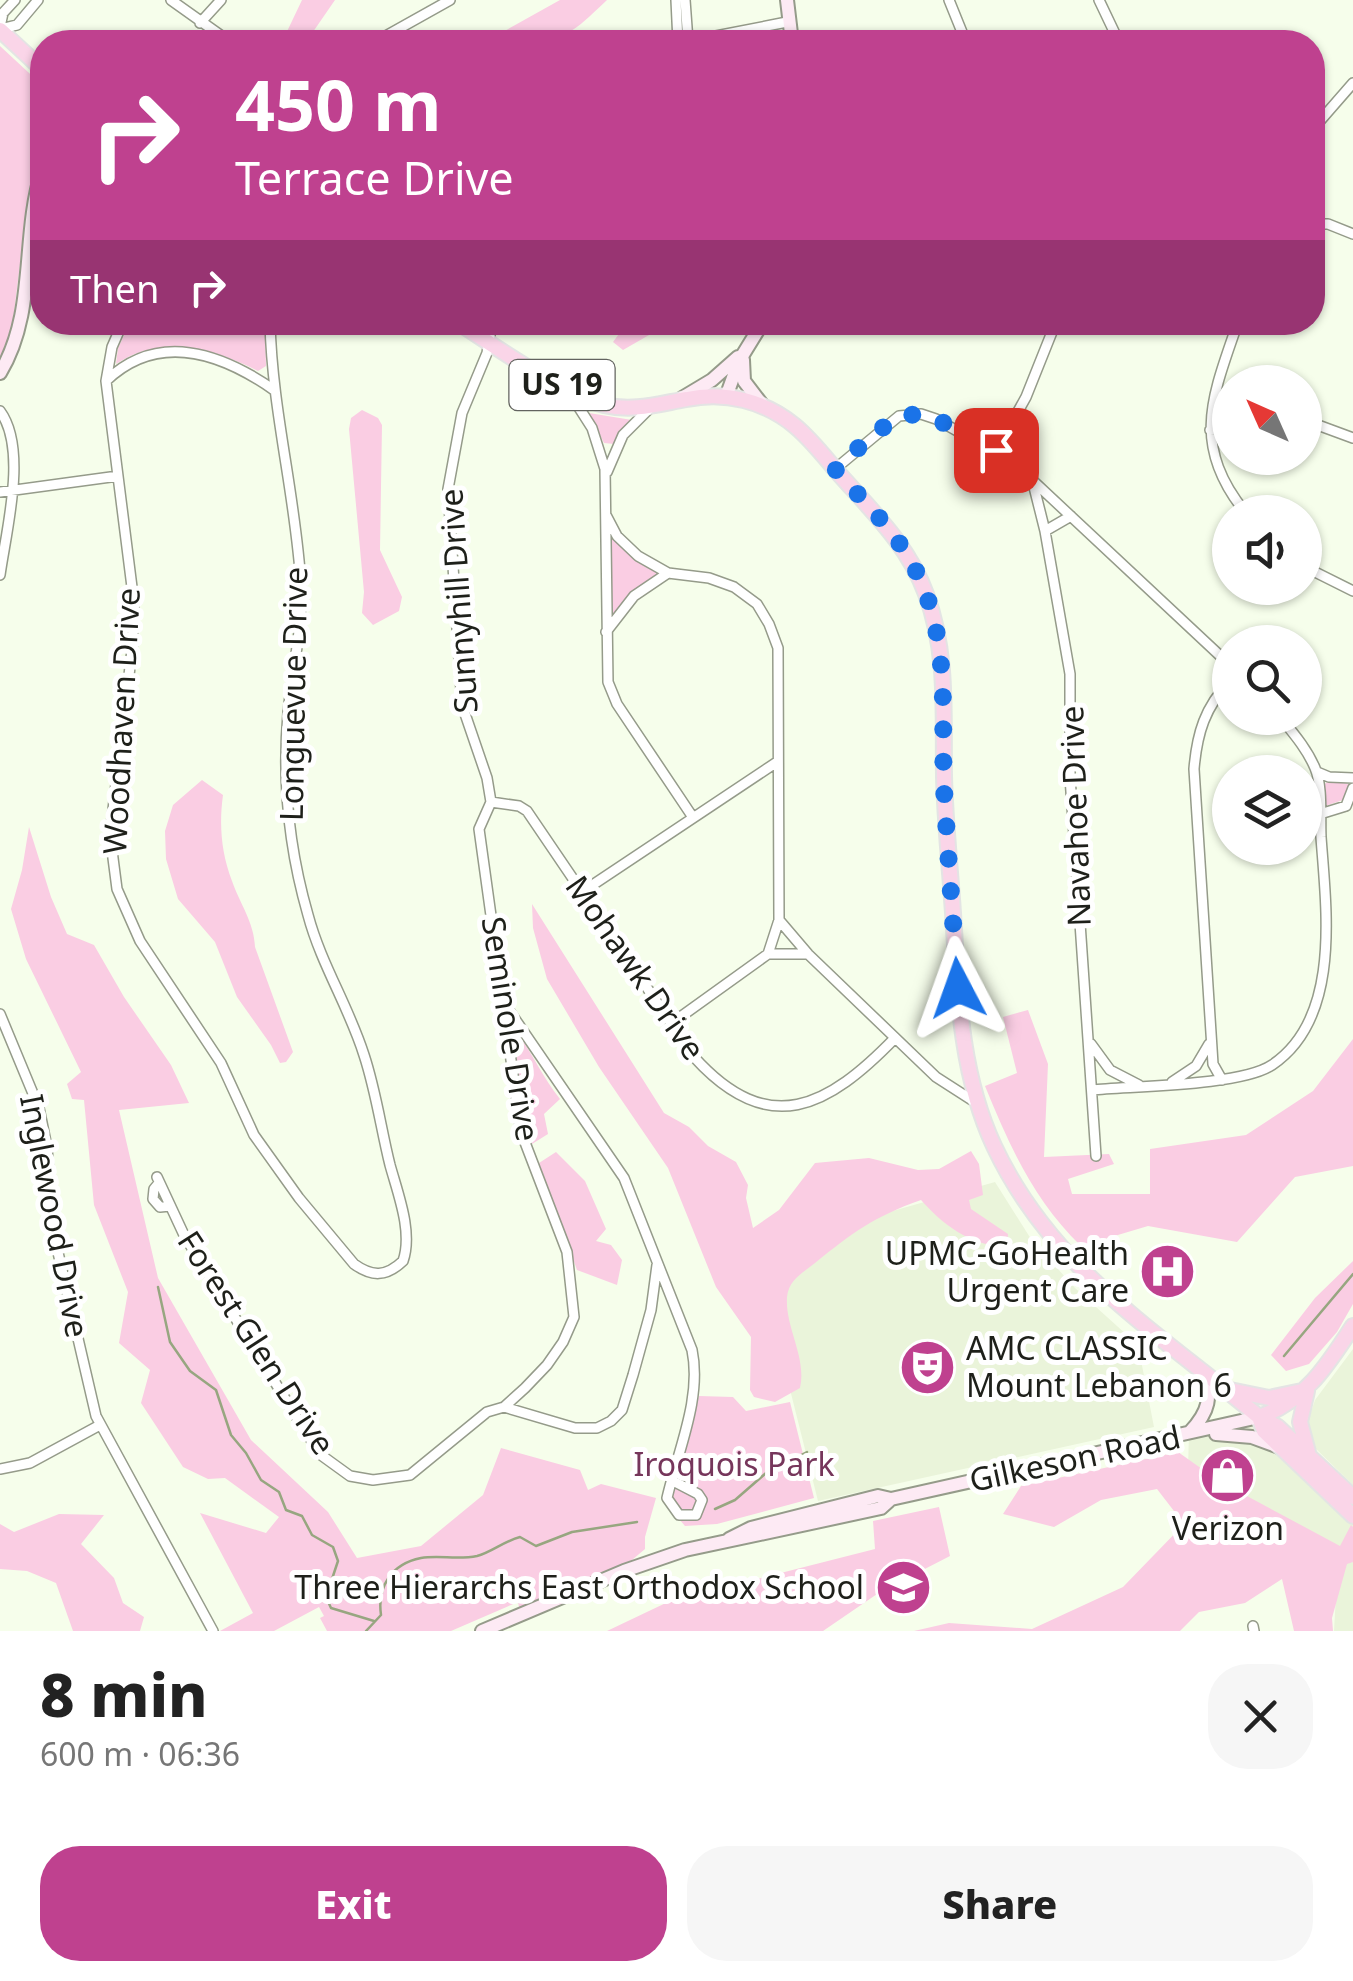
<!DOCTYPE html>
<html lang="en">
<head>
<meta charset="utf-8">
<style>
	:root { --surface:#fff; --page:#f6f6f6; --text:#222; --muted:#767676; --accent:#bf418f }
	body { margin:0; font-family:"Noto Sans",sans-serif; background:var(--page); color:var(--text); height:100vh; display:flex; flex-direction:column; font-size:38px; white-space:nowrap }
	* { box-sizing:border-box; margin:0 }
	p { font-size:32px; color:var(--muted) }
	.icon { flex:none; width:55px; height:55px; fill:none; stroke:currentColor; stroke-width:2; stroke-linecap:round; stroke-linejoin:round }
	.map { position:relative; height:1631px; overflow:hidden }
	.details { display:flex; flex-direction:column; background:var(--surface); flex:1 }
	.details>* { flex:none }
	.hud { position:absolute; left:30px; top:30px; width:1295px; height:305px; border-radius:40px; box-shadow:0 2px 8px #0004; background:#bf418f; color:#fff; overflow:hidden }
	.needle { width:65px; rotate:315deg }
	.buttons { position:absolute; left:1212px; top:365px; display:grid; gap:20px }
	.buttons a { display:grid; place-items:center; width:110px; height:110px; border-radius:50%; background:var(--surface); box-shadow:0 2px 8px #0004; font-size:50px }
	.pin { position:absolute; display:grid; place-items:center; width:85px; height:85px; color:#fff; margin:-42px; border-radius:20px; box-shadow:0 5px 15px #0006 }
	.me { position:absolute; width:110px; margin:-55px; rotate:356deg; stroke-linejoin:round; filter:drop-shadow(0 0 8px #0008) }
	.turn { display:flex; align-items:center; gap:35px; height:210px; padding:0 40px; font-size:45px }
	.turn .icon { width:130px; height:130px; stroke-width:2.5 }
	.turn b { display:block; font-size:70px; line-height:85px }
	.then { display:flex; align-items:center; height:95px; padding:0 40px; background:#0003; gap:20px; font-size:38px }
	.round { display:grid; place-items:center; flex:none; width:105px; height:105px; border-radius:40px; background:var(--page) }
	.overview { display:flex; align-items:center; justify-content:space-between; height:170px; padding:0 40px }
	h1 { font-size:60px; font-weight:800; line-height:75px }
	.primary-button { display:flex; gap:20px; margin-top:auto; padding:20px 40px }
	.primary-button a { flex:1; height:115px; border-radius:40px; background:var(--accent); color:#fff; font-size:40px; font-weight:800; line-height:115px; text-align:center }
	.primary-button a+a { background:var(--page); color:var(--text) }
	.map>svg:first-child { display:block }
	.built { fill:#eaf4da }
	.green { fill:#facde3 }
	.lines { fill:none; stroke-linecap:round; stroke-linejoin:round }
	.stream { stroke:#97a680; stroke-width:2.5 }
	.street-casing { stroke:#959b8a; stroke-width:12 }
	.secondary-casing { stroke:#959b8a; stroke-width:16 }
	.primary-casing { stroke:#e4e4e4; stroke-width:18 }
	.street { stroke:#fff; stroke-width:9 }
	.secondary { stroke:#fdeaf4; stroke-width:12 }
	.primary { stroke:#fad5e8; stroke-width:14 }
	.route { stroke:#1a73e8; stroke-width:18; stroke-dasharray:0 32.4 }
	.labels { text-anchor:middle; stroke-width:10; stroke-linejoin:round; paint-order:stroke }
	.shield { fill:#fff; stroke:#62635f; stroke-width:2.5 }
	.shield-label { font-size:30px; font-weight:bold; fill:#1e201a }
	.street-label { font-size:32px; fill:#1e201a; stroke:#fff }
	.poi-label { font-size:32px; fill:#1e201a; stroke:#fff; text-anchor:end }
	.park-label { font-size:32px; fill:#76365b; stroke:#fff }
</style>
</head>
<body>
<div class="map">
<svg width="1353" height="1631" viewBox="0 0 1353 1631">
	<rect width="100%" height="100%" fill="#f6feeb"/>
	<path class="built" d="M995,1182L1031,1239L1075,1288L1138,1345L1154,1427L818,1501L755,1250Z
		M1353,1349V1485L1314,1447L1308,1421L1315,1400Z
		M1259,1417L1353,1516V1631H1334L1338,1559L1188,1468L1189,1434Z"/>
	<path class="green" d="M302,0H335L306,42H282Z
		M560,0H607C596,10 584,23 571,31C552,43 507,43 485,42Z
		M0,46L42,85V149L28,199L12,329L0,359Z
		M130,323H265L266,366L258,371C214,348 160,334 116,364L118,348Z
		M627,323V322L670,323L623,350L613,342Z
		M362,410L378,418L382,425L380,550L402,597L399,611L373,625L362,613L364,592L349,429L351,418Z
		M589,413L632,420L614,444L604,443Z
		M610,534L634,560L661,575L609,621Z
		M202,780L223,795C219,824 221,852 232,881C240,904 254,922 255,947L293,1052L286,1062L280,1063L271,1045L237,997L215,942L178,899L166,859L165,831L173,805Z
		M1329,781L1349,784L1343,800L1325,806L1323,785Z
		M29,827L51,897L67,934L94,945L124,997L171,1065L189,1103L119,1110L158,1278L251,1440L328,1512L357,1558L421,1546L483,1495L501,1448L580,1470L588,1490L601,1484L656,1498L645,1537V1549L632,1560L520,1612L518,1602L451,1631H327L320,1618L324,1616L319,1607L274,1631H220L253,1613L200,1513L266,1533L279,1517L225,1478L208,1479L183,1467L141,1403L150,1370L119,1343L128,1292L94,1205L84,1100L72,1099L67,1084L81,1072L26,959L11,909L22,870Z
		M532,904L664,1113L689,1127L708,1146L736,1162L748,1185L746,1198L753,1228L779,1210L815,1163L869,1158L918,1170L939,1169L971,1151L979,1164L983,1195L969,1200L971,1209L1008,1234L1007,1246C973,1248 942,1224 921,1200C875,1216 852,1233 815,1263C803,1273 789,1279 787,1297C785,1328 807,1357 800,1388L775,1402L754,1397L750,1390L751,1337L716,1287L668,1168L599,1067L547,979L533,928Z
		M1028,1010L1048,1064L1044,1157L1109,1154L1114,1164L1068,1179L1072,1194H1150V1149L1246,1135L1313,1091L1353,1039V1166L1295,1177L1237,1242L1148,1226L1081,1246C1034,1201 1009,1145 985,1086L1017,1073L1003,1017Z
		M518,1034C534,1056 543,1078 560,1099L544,1114L548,1134L532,1144L526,1130L512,1037Z
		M556,1152L585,1181L606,1229L596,1241L611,1245L622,1260L617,1285L577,1270L539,1163Z
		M1353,1261V1304L1337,1332L1309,1364L1286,1371L1271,1355L1315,1298Z
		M699,1396L733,1397L746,1411L790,1402L814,1498L717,1524L685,1526L666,1504Z
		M1178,1452L1219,1481L1340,1546L1351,1525L1353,1527V1562L1347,1564L1332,1618L1333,1631H1294L1282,1579L1245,1603L1199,1612L1180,1631H914L949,1623L1032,1629L1123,1587L1184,1524L1157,1489L1101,1500L1054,1527L1003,1514L1021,1486Z
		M939,1507L950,1556L880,1592L823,1631H607L670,1601L875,1549L873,1521Z
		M59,1514L104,1515L81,1544L114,1578L123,1603L144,1617L140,1631H73L56,1583L27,1571L0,1569V1524L14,1532Z"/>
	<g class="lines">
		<path class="stream" d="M158,1287L170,1342L190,1371L216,1390L231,1435L246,1453L261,1480L279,1492L286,1510L302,1516L312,1535L333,1547L338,1561L326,1597L331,1608L374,1621
			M1284,1356L1353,1274
			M715,1509L735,1500L766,1473L807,1452
			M366,1631L381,1615C377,1587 391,1564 421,1558C439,1555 458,1560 477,1556C492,1552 504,1541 520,1537L536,1546L572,1532L637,1522"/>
		<defs>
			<path id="street" d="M171,0L230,42
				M676,0L678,42
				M685,0L688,41
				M949,0L966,42
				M1099,0L1119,42
				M200,23L221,0
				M0,27L3,13L15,0
				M0,29L17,25L38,0
				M375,42L450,0
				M685,42L787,22
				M1312,130L1353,83
				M1312,224H1328L1353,234
				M123,322L112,347L106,381L134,603L132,650L110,835L117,889L140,941L221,1063L254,1135L299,1198L354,1264C372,1277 386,1277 403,1261C413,1232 398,1194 390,1165C381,1129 376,1091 364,1055C349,1007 321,964 308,915C289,849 282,781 288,713C292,670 303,628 301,585C296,497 272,411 270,322
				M1238,322C1213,395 1190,444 1245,512
				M106,381C158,331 221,353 274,390
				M569,392L592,428L605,469L608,682L617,704L692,816
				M0,411C28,449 6,531 0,575
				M1305,424H1315L1353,438
				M1210,430L1230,429
				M996,451L1026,397L1056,322
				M835,469L899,416L921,414L936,419L1014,463L1230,665
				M607,472L623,435L651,407
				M1032,479L1045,531L1070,674V777L1096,1156
				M0,492L118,476
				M606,515L617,536L638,556L668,573L709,578L734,587L757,604L769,624L778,648L779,920L808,954L936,1077L978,1104
				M1045,531L1071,516
				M1305,567L1353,591
				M606,632L634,596L668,573
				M1317,772L1329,777L1353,778
				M491,802L519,806L527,811L694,1057C769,1140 828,1107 895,1038
				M491,802L487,778L462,705L448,489L462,413L487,353L491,329L496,322
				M1346,806L1353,788
				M1320,814L1346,806
				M582,892L777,762
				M768,954L779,920
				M506,1006L624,1178L692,1350C702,1398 678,1450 667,1498L679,1515H696L702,1500L698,1494L671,1480
				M0,1014L39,1108L47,1147L53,1231L96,1416L213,1631
				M672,1023L768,954H806
				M1091,1044L1110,1070L1139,1085
				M1222,1080L1213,1064L1194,769C1197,733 1205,707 1230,681
				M1172,1082L1196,1066L1209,1044
				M1092,1090C1133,1086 1241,1086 1272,1065C1342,1018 1326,908 1321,837C1320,816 1323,787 1315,768C1307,749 1294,734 1281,718
				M157,1177L184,1235L302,1426L321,1455L350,1476L373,1480L410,1475L487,1412L504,1407L525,1388L547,1365L563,1342L574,1317L567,1252L521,1132L479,829L491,802
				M159,1183L154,1189L153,1199L160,1207L170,1206
				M504,1407L575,1428H597L611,1421L622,1410L633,1375L651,1310L657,1265
				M0,1469L30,1463L100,1425
				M1253,1626L1254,1631"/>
			<path id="secondary" d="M787,0L792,42
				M743,360L744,381L764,407
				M0,373C37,312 21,236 42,171
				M726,397L739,361L763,322
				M682,398L712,380L738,357
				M1190,1432C1209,1412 1213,1396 1202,1372
				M1216,1434L1252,1437L1279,1447
				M729,1539L751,1528L878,1496L891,1499L1259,1417
				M482,1631L624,1571L685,1550L881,1508L891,1499"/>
			<path id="primary" d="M0,30L42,69
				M457,322C495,346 562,394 604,405C633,412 658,404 687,399C725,391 765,401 795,426C812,440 826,459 841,476C874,513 909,547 926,594C948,653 943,714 944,776C945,821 950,867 953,913C958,992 960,1073 994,1146C1052,1270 1158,1332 1259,1417L1278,1427L1353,1497
				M1230,1390L1269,1398L1302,1391
				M1307,1391L1300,1422L1308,1452
				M1259,1417L1264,1431L1353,1516
				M1259,1417C1305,1401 1327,1366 1353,1326"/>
		</defs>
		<use href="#street" class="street-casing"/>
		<use href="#secondary" class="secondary-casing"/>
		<use href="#primary" class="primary-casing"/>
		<use href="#street" class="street"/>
		<use href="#secondary" class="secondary"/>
		<use href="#primary" class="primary"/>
	</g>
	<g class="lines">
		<path class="route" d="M958,988C953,922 948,855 944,789C941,715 951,640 916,571C897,532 863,501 835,469C914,398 904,402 996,450"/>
	</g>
	<defs>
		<symbol id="hospital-disc" viewBox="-11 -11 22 22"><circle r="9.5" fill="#bf418f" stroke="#fff"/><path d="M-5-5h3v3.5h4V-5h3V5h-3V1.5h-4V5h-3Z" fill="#fff"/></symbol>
		<symbol id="theatre-disc" viewBox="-11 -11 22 22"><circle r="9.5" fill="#bf418f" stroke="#fff"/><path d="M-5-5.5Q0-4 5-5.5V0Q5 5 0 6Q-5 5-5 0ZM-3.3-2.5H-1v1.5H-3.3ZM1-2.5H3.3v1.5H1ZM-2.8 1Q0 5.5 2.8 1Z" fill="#fff"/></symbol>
		<symbol id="shop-disc" viewBox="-11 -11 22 22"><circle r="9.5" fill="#bf418f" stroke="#fff"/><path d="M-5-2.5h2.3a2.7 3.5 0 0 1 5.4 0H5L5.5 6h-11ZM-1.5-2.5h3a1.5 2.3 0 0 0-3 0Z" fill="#fff"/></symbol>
		<symbol id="school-disc" viewBox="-11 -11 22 22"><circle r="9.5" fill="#bf418f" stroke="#fff"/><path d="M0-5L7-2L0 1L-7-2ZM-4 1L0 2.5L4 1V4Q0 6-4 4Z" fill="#fff"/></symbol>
	</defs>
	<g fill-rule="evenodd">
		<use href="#hospital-disc" x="1136" y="1240" width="63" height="63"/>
		<use href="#theatre-disc" x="896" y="1336" width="63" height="63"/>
		<use href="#shop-disc" x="1196" y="1444" width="63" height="63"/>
		<use href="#school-disc" x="872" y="1556" width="63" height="63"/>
	</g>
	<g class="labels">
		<rect class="shield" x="509.5" y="360" width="105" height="50" rx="8"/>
		<g class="shield-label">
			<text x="562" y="395">US 19</text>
		</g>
		<g class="street-label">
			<text transform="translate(459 601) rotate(-94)" y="11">Sunnyhill Drive</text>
			<text transform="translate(294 694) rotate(-89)" y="11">Longuevue Drive</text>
			<text transform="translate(122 721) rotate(-87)" y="11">Woodhaven Drive</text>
			<text transform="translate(1076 816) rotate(-92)" y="11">Navahoe Drive</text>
			<text transform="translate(635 968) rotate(55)" y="11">Mohawk Drive</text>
			<text transform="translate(510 1029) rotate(81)" y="11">Seminole Drive</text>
			<text transform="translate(54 1216) rotate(79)" y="11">Inglewood Drive</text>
			<text transform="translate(256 1343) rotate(57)" y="11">Forest Glen Drive</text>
			<text transform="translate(1075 1459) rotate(-12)" y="11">Gilkeson Road</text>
		</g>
		<g class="poi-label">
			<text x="1129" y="1265">UPMC-GoHealth<tspan x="1129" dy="37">Urgent Care</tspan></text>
			<text x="966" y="1360" text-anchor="start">AMC CLASSIC<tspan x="966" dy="37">Mount Lebanon 6</tspan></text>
			<text x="1228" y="1540" text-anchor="middle">Verizon</text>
			<text x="864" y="1599">Three Hierarchs East Orthodox School</text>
		</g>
		<g class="park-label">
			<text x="734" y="1476">Iroquois Park</text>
		</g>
	</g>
</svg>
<div class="buttons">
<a><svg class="needle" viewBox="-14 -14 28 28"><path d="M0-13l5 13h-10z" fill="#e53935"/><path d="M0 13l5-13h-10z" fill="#767676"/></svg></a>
<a><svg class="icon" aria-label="sound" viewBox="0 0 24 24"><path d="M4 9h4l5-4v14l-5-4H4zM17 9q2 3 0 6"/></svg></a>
<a><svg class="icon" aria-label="search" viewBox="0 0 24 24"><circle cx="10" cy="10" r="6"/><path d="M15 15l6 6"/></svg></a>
<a><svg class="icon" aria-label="layers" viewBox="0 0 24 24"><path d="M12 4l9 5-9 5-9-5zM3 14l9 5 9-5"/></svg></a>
</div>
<div class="pin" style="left:996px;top:450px;background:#d93025"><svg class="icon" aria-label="arrive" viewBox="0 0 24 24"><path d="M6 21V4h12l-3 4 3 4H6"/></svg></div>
<svg class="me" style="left:958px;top:988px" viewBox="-20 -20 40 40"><path d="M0-17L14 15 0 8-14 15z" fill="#1a73e8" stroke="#fff" stroke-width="4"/></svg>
<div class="hud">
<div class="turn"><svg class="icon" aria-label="right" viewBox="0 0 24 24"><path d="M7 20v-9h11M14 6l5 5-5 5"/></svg><div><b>450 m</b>Terrace Drive</div></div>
<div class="then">Then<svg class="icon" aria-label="right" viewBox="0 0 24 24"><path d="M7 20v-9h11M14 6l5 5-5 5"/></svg></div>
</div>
</div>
<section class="details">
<div class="overview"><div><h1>8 min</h1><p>600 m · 06:36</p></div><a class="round"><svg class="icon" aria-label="close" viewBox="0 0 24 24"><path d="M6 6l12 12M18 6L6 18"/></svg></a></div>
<div class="primary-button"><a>Exit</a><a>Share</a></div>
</section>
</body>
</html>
